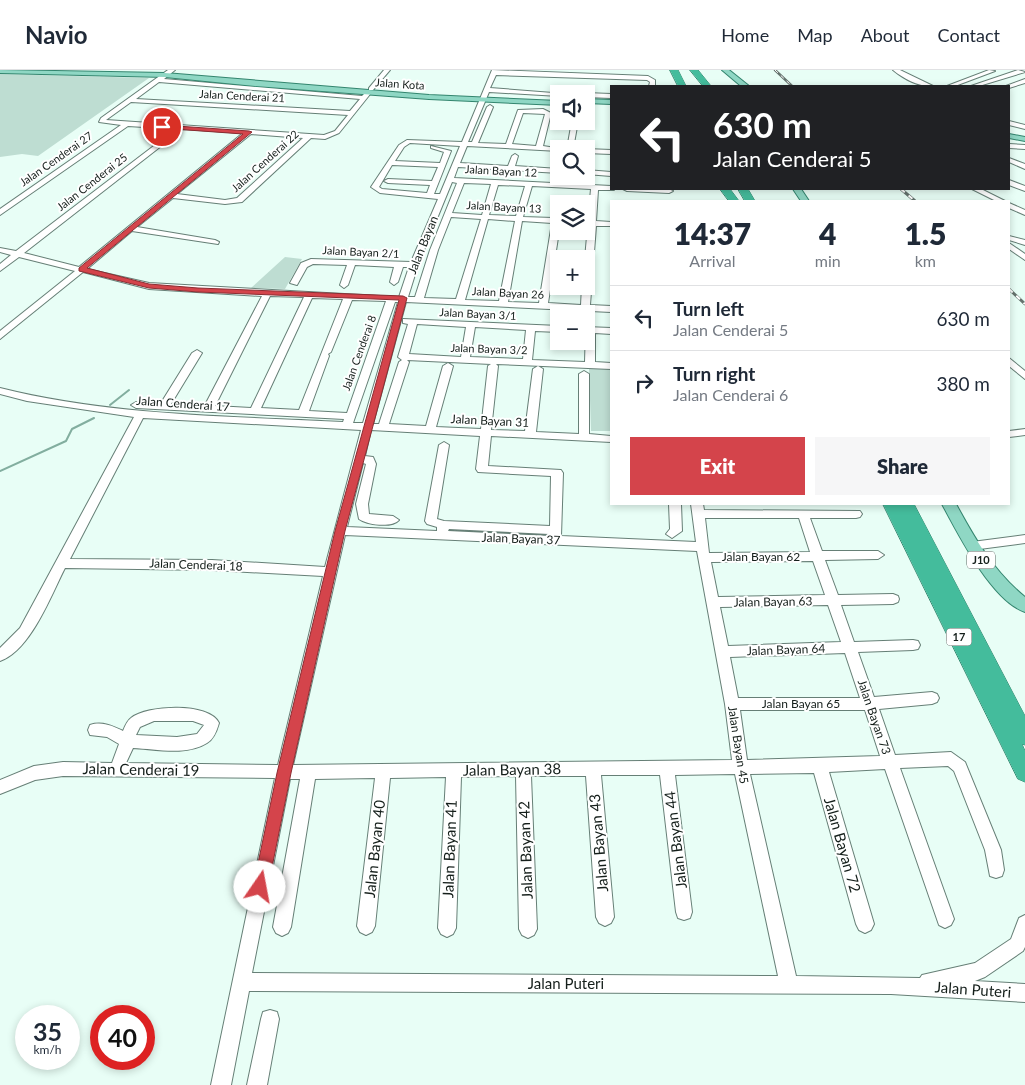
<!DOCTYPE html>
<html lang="en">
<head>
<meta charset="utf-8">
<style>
	:root { --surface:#fff; --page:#f6f6f7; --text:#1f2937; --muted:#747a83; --line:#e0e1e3; --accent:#d4444b }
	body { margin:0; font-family:Lato,sans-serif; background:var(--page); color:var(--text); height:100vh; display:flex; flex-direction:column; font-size:19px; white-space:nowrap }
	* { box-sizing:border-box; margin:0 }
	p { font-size:16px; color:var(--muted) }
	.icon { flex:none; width:28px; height:28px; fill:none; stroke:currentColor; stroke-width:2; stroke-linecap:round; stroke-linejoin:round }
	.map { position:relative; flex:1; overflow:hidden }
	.drawer { position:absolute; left:610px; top:130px; width:400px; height:305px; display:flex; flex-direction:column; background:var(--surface); border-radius:0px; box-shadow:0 2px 8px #0003 }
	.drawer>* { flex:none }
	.banner { position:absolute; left:610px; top:15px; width:400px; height:105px; border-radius:0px; box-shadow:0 2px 8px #0003; background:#202124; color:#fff; overflow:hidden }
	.fabs { position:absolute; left:550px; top:15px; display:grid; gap:10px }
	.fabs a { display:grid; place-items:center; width:45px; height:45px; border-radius:0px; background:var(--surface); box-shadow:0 2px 8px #0003; font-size:25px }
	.speed { position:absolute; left:15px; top:935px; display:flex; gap:10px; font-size:25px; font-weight:700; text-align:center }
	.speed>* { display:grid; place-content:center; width:65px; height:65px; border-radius:50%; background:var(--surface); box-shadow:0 2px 8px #0003; line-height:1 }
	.speed small { font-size:12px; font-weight:400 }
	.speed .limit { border:8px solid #d22; background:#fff; color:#111 }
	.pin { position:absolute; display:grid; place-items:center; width:42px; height:42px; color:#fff; margin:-21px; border:2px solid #fff; border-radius:50%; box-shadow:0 1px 5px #0007 }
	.me { position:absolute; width:55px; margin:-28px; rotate:12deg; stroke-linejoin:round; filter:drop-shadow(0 0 4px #0008) }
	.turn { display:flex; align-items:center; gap:18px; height:105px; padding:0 20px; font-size:22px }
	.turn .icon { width:65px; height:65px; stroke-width:2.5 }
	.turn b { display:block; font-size:35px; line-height:42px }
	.eta { display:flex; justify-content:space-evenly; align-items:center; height:85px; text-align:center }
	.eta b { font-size:30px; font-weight:800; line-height:35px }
	.cta { display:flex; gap:10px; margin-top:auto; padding:10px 20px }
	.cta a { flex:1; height:58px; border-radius:0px; background:var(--accent); color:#fff; font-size:20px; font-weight:800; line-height:58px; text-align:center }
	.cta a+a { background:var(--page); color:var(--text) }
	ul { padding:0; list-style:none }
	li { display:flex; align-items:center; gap:15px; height:65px; padding:0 20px; border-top:1px solid var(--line) }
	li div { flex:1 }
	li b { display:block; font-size:19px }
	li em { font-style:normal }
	header { display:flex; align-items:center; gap:30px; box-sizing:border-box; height:70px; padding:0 25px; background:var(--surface); border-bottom:1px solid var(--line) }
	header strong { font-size:24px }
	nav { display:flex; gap:28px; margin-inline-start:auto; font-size:18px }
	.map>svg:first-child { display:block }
	.green { fill:#beddd2 }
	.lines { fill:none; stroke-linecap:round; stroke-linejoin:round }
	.stream { stroke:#82ae9f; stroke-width:2 }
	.minor-casing { stroke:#667f76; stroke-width:2 }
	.major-casing { stroke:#33856e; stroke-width:2 }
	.highway-casing { stroke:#33856e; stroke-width:1 }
	.minor { fill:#fff; fill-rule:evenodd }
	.major { fill:#8fd7c4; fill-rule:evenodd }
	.highway { fill:#44bc9c; fill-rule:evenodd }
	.rail-far1-casing { stroke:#65736e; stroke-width:2.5 }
	.rail-casing { stroke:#65736e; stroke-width:3 }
	.rail-far1 { stroke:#fff; stroke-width:1; stroke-dasharray:4; stroke-linecap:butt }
	.rail { stroke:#fff; stroke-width:2; stroke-dasharray:5; stroke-linecap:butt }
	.route { fill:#d4444b; stroke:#8a2c31 }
	.labels { text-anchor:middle; stroke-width:4; stroke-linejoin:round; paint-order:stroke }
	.far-street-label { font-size:11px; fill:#141e1a; stroke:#fff }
	.shield { fill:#fff; stroke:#5a625f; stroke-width:1 }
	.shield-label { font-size:11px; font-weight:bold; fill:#141e1a }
	.street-label { font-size:12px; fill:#141e1a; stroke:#fff }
	.near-street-label { font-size:15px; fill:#141e1a; stroke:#fff }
</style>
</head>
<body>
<header>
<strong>Navio</strong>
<nav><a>Home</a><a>Map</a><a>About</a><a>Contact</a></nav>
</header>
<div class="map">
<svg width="1025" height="1015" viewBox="0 0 1025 1015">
	<rect width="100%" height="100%" fill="#e8fef6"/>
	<path class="green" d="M0,4L149,8L38,86L22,84L0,87Z
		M285,187L302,189L285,219L251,218Z
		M589,299H611V361H591Z"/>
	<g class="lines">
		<path class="stream" d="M110,335L129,320
			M0,401L66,371L72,359L94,348"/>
		<defs>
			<path id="minor" d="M168,0H175L164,9L362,26L366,22L371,23L339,63L325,69L311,68L242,132L225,134L173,128L137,157L215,170L219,172L218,174L132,161L87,199L149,213L399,227L409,197H403L398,212L394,215L390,212L394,197L355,195L348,215L344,218L340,215L347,195L313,194L307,197L297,215L290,213L301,193L311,189L411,192L438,129L380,123L371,117L399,75L407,70L462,72L492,0L648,6L655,10V16H649L650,12L647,10L496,5L490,18L566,24H559V26L489,22L468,72H472L487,37L490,35L493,37L478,73L506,74L518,40L543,39L551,43L543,76L562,79H559V81L467,76L460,93L508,96L512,86L515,84L518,86L515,96L559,99V103L458,97L454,108L611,116V119L614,120H598L596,151L611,152V156H596L590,235L611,236V242L406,232L373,354H379L399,292L402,290L398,287L408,254L403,253V249L559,256V262L535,261L532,290L585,292L586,257L611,258V264L595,263V292L611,293V299L496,294L498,296L491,360L525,361L533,299L538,296L543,299L536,362L579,364V304L584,301L589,304V364L611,366V372L491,366L488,396L561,400L563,403L561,466L696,472L691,434H703L704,440L860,441L862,444L860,447L856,448H810L822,481H878L884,485L878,489L825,490L838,525L893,524L898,526L899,529L898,532L893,534L841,535L854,572L913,570L918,571L920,575L918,579L913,580L858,582L874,627L932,622L937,624L939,628L937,632L932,634L879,639L895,685L951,682L965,692L1001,780L1004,800L1002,806L996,808L990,806L985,780L954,701L948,696L900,698L954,849L951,855L945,858L939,855L885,699L829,702L874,854L871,860L865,863L859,860L856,854L814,703L750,704L796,906L920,908L922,905L975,893L1011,869L1019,848L1025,845V877L1023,881L985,907L975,911L1025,914V932L891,924L249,921L231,1015H211L275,708L63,706L35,710L0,724V710L34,696L63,692L112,693L119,674L107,667L90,665L88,660L90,655C102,651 113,656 123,661C125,656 127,651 131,648C147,635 209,632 219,653C217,660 214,669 207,673C187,686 155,679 133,678L126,693L278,695L323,506L212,500L65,498C51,525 31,580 0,591V578L20,558L134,347L27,331L0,324V318C112,346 229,346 343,352L344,349L136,338L131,335L136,332L161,333L192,283L197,280L202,283L171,334L205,335L262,226L149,219L83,202L0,269V261L75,201L19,187L0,201V194L11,185L0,182V178L16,181L176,59L128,56L0,145V139L121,55L99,52L101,48ZM159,12L360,29L350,41L136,29ZM131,32L348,45L335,61L324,65L106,50ZM523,43L545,44L536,76L512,74ZM183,59L243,63L79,197L24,183ZM251,64L303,68L237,128L225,130L177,124ZM410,73L460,76L440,124H434L451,81L431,76V78L444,82L440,93L395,91L404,77ZM392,95L438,97L432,111L388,109L384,111L388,113L430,115L427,123L382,119L379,117ZM452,112L457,113L430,180L415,227H408L418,195ZM464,113L491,114L482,145L452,143ZM498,115L525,116L516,146L489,145ZM532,116L591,119L588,151H586V155H588L585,189L586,216H582L581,235L548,233L559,161V134H562L559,133L555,135L553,148L523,147ZM451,147L481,149L456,229L424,228L438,180ZM488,149L515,151L499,231L465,230ZM522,151L552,153L539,233L508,232ZM270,226L304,227L251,338L215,336ZM312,228L343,229L299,340L261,338ZM352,230L386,231L347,343L309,341L329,286L328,284L331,282ZM395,232H398L363,353H353ZM417,254L466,257L461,287L409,284ZM475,257L526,260L523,289L470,287ZM407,290L491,294L488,296L481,359L436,357L453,296L448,293L443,296L426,356L389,354L409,292ZM143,348L361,360L325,497L212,490L70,489ZM371,360L480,366L476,399L478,402L551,406L550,456L444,451L437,449L449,375L444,372L439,375L425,451L427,454L437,457V461L347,457L363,393L366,394L356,434L359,449C367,455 392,458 399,450L393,446L369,444L368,434L376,394L373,387L365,386ZM705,448H799L810,482L709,483ZM449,459L549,464V466L448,461ZM345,465L697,481L725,634L732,690L293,695ZM813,491L825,525L718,527L711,492ZM828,535L841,572L728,576L720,537ZM845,583L860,628H738L730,587ZM740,640H865L880,686L747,690ZM154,651H193L204,655L197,664L177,667L136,665L140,657ZM735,704L778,906L252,903L290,709H300L273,857L276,863L282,866L288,863L291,857L315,709L375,708L357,856L360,862L366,865L372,862L375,856L390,708L446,707L438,858L441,864L447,867L453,864L456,858L461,707L516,706L519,859L522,865L528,868L534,865L537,859L531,706H586L596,847L599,853L605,856L611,853L614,847L601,705H660L676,842L678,848L684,850L690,848L692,842L675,705Z
				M384,0H390L373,20H369V18Z
				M893,0H900L933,16C919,17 904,9 893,0Z
				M989,0L995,1L955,16H947Z
				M1018,0L1025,2L979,16H971Z
				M1025,9V13L1009,18L1006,16Z
				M586,23L611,24V28L586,27V24H584Z
				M572,51H578L573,79H567Z
				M1009,51L1025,55V59L1009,55Z
				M1009,74L1025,75V79L1009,78Z
				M586,79L611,80V84L586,83Z
				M1009,88L1025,94V99L1009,92Z
				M586,100L611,102V106L586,104Z
				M1009,110L1025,116V121L1009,115Z
				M623,119H668L673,121L669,123L627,121Z
				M972,119H981L1005,131H996Z
				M1009,133L1025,140V145L1009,138Z
				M1009,166L1025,170V175L1009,170Z
				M1009,173L1025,184V190L1009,179Z
				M1009,288L1025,301V309L1009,296Z
				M1025,359V365L1009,367V361Z
				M669,434H681L682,461L672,468L666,464L670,459Z
				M1025,465V473L972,480L966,476L972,472Z
				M270,940L277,942L279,949L267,1015H247L261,949L263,942Z"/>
			<path id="major" d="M0,0L165,3L429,25L559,31V35L429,29L255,16L165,7L0,3Z
				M722,0H729L749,16H741Z
				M586,29L611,30V34L586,33Z
				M1009,64L1025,67V71L1009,68Z
				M793,119H801L809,131H801Z
				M942,434H956C975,469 994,502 1025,527V542C992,531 958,464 942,434Z"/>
			<path id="highway" d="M670,0H678L686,16H678Z
				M690,0H698L711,16H703Z
				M720,119H730L739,131H729Z
				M738,119H748L755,131H745Z
				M883,434H914L1025,646V675L1022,674L1025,681V712L1018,709Z"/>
		</defs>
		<use href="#minor" class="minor-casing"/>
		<use href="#major" class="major-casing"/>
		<use href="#highway" class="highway-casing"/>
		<use href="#minor" class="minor"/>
		<use href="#major" class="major"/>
		<use href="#highway" class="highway"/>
		<defs>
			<path id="rail-far1" d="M775,0L792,16"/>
			<path id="rail" d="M901,119L915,131
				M1009,219L1025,234"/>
		</defs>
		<use href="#rail-far1" class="rail-far1-casing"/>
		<use href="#rail" class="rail-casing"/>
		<use href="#rail-far1" class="rail-far1"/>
		<use href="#rail" class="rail"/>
	</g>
	<path class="route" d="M162,55L249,61L252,62L87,198L149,214L198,218L403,226L407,228L345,461L291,703L268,817L266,822L260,825L255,822L253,817L277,703L335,461L399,230L198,222L149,218L79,201V198L243,64L160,58Z"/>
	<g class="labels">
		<g class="far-street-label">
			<text transform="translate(400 14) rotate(4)" y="4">Jalan Kota</text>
			<text transform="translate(242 26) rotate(3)" y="4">Jalan Cenderai 21</text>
			<text transform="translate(56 89) rotate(-35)" y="4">Jalan Cenderai 27</text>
			<text transform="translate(265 91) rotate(-42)" y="4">Jalan Cenderai 22</text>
			<text transform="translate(501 101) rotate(3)" y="4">Jalan Bayan 12</text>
			<text transform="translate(92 112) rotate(-38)" y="4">Jalan Cenderai 25</text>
			<text transform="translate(504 137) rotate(3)" y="4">Jalan Bayam 13</text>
			<text transform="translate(361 182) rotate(3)" y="4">Jalan Bayan 2/1</text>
			<text transform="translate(508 223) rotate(3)" y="4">Jalan Bayan 26</text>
			<text transform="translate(478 244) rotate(3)" y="4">Jalan Bayan 3/1</text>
			<text transform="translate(489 279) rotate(2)" y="4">Jalan Bayan 3/2</text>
			<text transform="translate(359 283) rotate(-70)" y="4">Jalan Cenderai 8</text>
		</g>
		<g class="shield">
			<rect x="967" y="481.5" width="28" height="17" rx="4"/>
			<rect x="946.5" y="558.5" width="25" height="17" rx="4"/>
		</g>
		<g class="shield-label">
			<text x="981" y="494">J10</text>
			<text x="959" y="571">17</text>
		</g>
		<g class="street-label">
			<text transform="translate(423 175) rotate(-68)" y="4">Jalan Bayan</text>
			<text transform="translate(183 334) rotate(4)" y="4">Jalan Cenderai 17</text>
			<text transform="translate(490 351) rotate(3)" y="4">Jalan Bayan 31</text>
			<text transform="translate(521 469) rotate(2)" y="4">Jalan Bayan 37</text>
			<text x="761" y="491">Jalan Bayan 62</text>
			<text transform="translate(196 495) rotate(2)" y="4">Jalan Cenderai 18</text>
			<text transform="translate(773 532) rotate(-1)" y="4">Jalan Bayan 63</text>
			<text transform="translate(786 580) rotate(-2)" y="4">Jalan Bayan 64</text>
			<text x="801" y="638">Jalan Bayan 65</text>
			<text transform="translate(874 647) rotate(71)" y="4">Jalan Bayan 73</text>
			<text transform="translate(738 675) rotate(81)" y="4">Jalan Bayan 45</text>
		</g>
		<g class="near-street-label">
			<text transform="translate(141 700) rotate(1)" y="5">Jalan Cenderai 19</text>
			<text transform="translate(512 700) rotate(-1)" y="5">Jalan Bayan 38</text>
			<text transform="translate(676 770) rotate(-97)" y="5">Jalan Bayan 44</text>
			<text transform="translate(599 773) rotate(-95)" y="5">Jalan Bayan 43</text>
			<text transform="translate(842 775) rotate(74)" y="5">Jalan Bayan 72</text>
			<text transform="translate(375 779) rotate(-84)" y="5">Jalan Bayan 40</text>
			<text transform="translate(450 779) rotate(-88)" y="5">Jalan Bayan 41</text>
			<text transform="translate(526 780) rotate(-92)" y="5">Jalan Bayan 42</text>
			<text x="566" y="919">Jalan Puteri</text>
			<text transform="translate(973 920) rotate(4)" y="5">Jalan Puteri</text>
		</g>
	</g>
</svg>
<div class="fabs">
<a><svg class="icon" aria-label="sound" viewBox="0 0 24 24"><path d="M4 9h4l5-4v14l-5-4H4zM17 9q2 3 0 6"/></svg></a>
<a><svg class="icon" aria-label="search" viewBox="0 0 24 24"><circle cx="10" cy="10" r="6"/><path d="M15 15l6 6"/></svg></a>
<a><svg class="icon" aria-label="layers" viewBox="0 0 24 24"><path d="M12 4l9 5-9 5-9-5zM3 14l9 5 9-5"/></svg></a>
<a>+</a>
<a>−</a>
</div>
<div class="speed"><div>35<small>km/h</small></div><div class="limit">40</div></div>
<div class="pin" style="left:162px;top:57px;background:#d93025"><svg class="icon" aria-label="arrive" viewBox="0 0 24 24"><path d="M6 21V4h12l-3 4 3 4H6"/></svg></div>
<svg class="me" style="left:260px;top:817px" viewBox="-20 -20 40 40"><circle r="19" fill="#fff"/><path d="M0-13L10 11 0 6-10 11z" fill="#d4444b"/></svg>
<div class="banner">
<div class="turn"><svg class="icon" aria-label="left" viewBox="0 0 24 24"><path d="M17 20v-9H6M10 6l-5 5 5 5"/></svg><div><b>630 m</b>Jalan Cenderai 5</div></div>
</div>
<section class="drawer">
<div class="eta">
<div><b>14:37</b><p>Arrival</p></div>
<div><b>4</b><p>min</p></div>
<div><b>1.5</b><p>km</p></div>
</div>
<ul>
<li><svg class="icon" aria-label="left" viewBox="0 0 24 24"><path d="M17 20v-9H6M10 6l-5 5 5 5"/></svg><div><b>Turn left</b><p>Jalan Cenderai 5</p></div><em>630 m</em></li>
<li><svg class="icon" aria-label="right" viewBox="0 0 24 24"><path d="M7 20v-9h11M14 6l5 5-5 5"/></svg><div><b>Turn right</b><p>Jalan Cenderai 6</p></div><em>380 m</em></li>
</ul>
<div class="cta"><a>Exit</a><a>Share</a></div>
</section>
</div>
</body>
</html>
